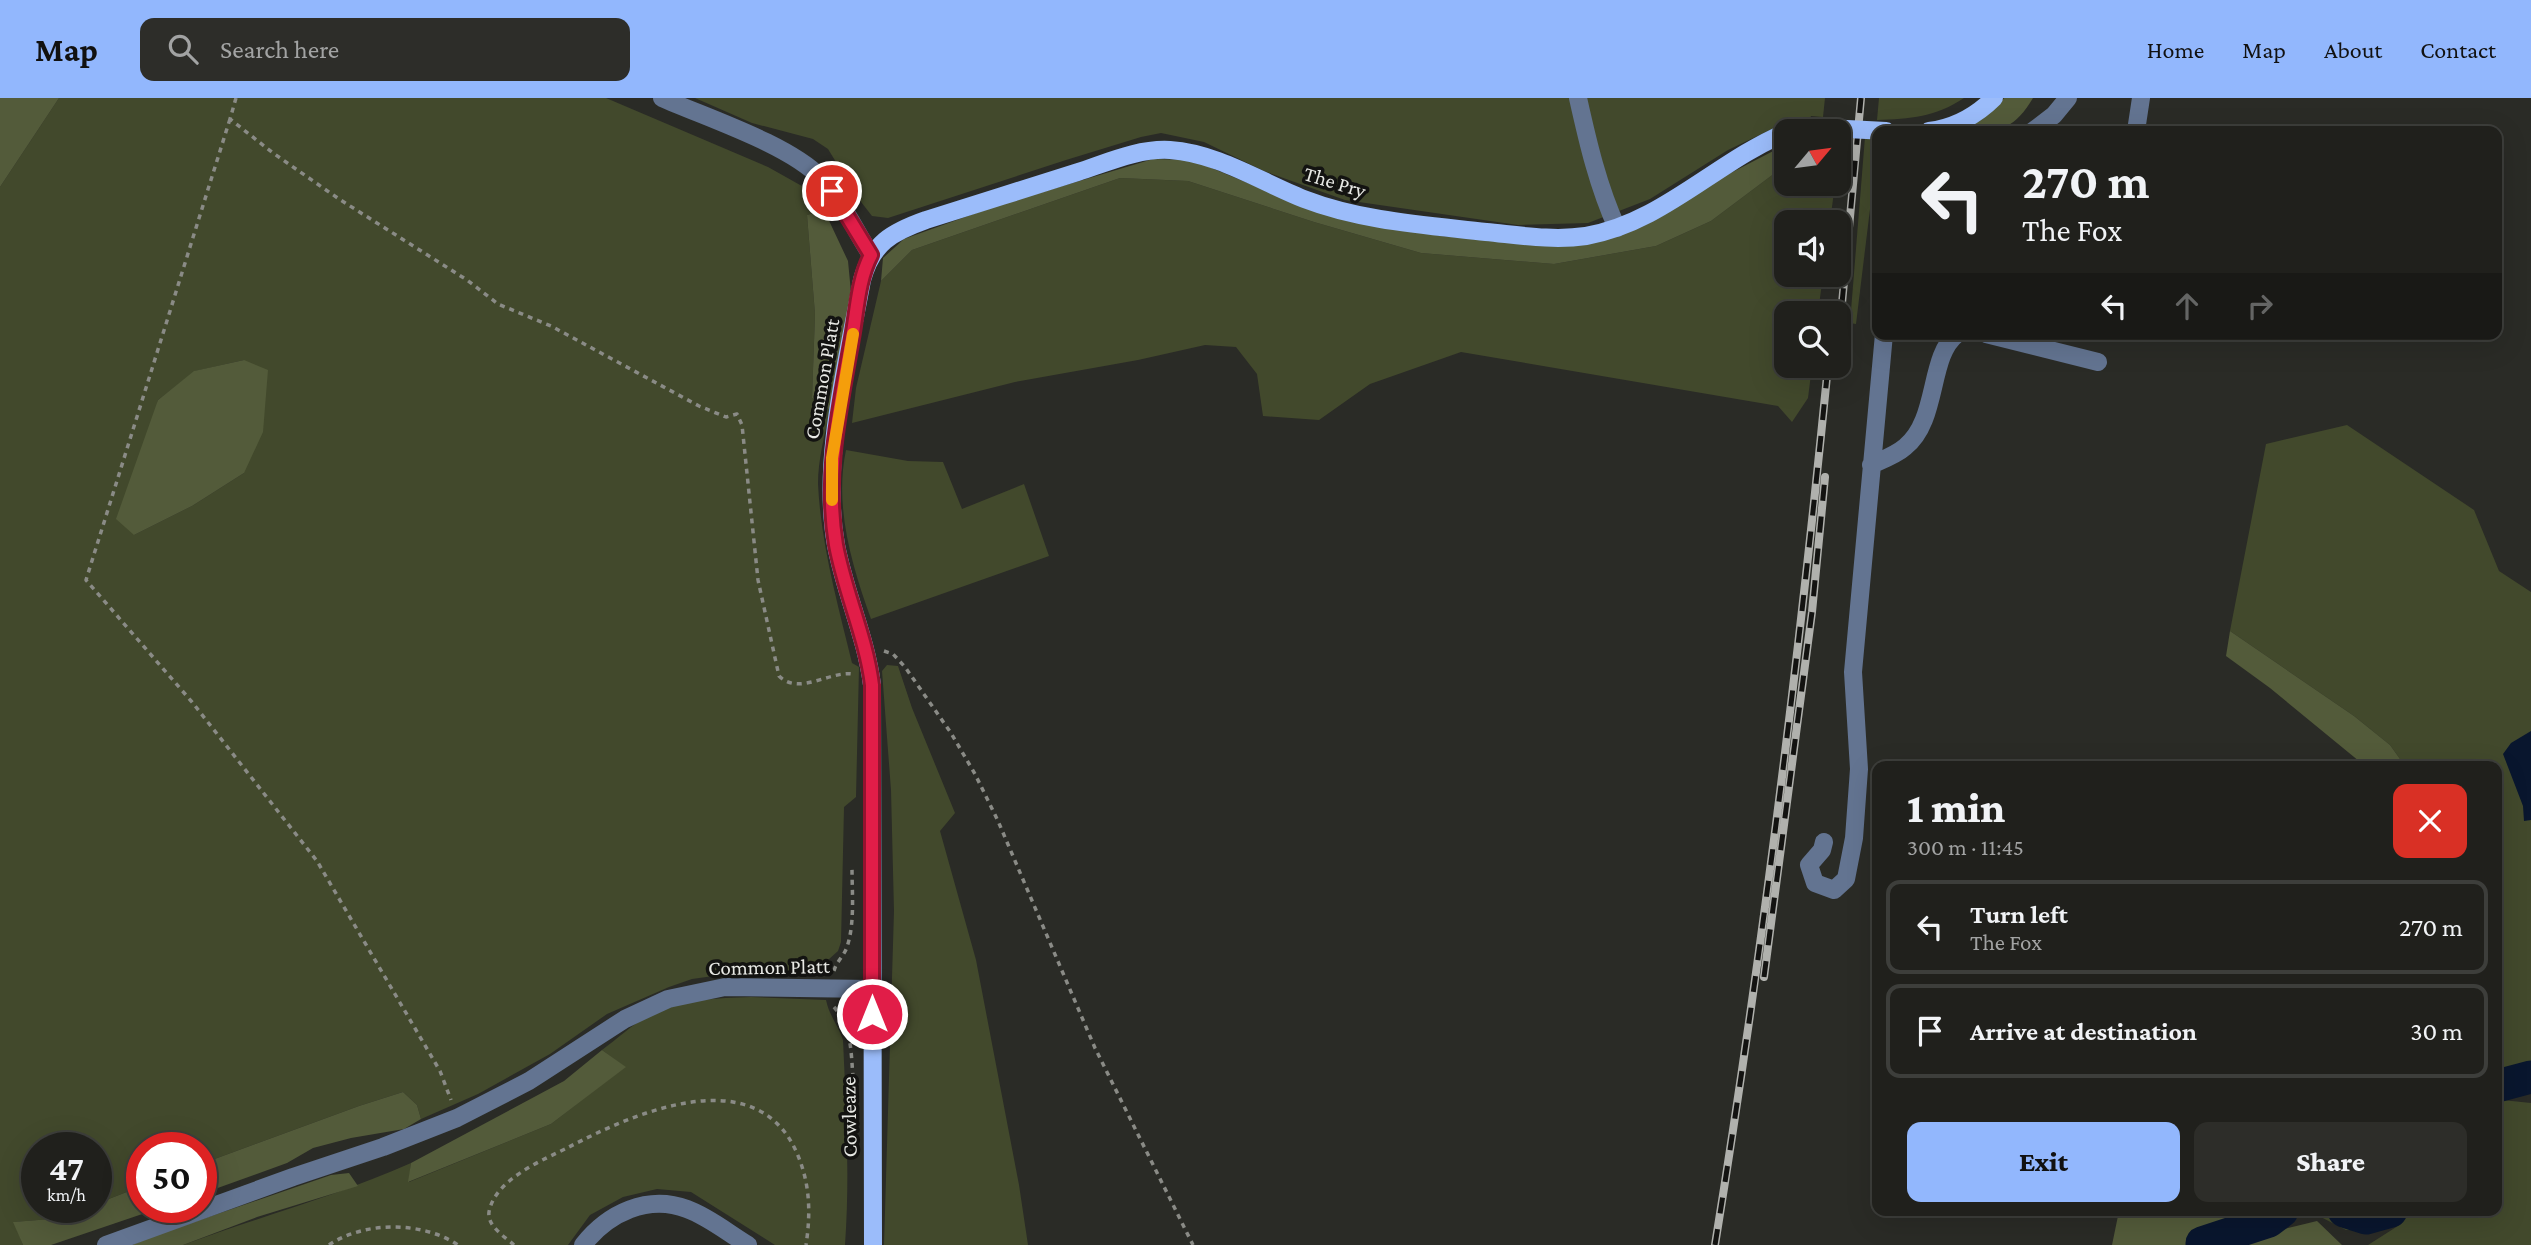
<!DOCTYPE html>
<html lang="en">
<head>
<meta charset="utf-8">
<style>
	:root { --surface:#20201c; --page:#2d2d29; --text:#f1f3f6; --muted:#a2a3a3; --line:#3d3e3b; --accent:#92b7fd }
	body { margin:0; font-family:"Crimson Pro",serif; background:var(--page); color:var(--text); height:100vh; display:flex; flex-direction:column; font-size:26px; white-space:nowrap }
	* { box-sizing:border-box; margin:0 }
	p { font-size:23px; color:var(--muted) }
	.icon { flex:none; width:38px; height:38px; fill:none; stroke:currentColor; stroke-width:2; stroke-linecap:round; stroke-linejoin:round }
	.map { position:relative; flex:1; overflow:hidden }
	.drawer { position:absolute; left:1872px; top:663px; width:630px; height:455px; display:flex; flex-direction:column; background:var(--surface); border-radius:14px; box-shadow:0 7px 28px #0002,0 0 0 2px var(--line) }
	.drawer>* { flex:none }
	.guide { position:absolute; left:1872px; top:28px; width:630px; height:214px; border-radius:14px; box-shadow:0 7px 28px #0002,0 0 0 2px var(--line); background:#20201c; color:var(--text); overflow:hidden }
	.needle { width:46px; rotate:61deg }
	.controls { position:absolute; left:1774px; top:21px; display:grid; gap:14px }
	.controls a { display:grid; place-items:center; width:77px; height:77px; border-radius:14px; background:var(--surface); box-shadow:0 7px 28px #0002,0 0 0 2px var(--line); font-size:35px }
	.speed { position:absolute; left:21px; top:1034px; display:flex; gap:14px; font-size:35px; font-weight:700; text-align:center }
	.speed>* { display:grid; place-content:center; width:91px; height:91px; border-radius:50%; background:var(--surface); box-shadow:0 7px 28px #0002,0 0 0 2px var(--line); line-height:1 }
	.speed small { font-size:18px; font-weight:400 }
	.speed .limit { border:10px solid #d22; background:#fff; color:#111 }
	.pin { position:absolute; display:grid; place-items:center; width:60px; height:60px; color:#fff; margin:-30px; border:4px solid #fff; border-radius:50%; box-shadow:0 2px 7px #0007 }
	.me { position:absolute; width:77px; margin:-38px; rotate:0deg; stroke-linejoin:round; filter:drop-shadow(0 0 5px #0008) }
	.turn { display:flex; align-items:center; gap:24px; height:147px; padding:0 35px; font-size:32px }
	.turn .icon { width:91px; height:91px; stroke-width:2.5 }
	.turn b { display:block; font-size:49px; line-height:60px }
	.lanes { display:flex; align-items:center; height:66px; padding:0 35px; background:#0003; justify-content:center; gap:35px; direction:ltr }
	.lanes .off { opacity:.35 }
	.round { display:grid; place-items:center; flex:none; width:74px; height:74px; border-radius:14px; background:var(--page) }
	.head { display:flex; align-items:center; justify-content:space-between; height:119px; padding:0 35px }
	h1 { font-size:42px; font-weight:800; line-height:52px }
	.cta { display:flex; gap:14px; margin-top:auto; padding:14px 35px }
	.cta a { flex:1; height:80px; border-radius:14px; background:var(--accent); color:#111; font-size:28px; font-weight:800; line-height:80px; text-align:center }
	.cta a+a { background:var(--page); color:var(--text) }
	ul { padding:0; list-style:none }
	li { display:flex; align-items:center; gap:21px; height:94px; margin:0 14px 10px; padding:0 21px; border:4px solid var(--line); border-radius:14px }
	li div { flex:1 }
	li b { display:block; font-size:26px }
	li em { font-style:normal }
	header { display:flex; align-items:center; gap:42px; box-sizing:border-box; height:98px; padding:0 35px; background:var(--accent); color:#111 }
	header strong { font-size:33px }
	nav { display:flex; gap:38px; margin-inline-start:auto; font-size:24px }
	.search { width:490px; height:63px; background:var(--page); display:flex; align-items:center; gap:18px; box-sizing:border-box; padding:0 24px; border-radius:14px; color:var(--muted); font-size:26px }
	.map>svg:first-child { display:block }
	.green { fill:#42492c; fill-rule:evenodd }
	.forest { fill:#535b3a }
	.water { fill:#09162e }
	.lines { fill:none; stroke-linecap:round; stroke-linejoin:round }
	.river { stroke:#09162e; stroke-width:33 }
	.path { stroke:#8a8b86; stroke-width:3.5; stroke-dasharray:5 5; stroke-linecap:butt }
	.minor { stroke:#637491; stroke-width:18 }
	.major { stroke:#9bbcfa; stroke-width:18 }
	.rail-casing { stroke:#b0b1ad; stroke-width:8 }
	.rail { stroke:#131311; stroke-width:5; stroke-dasharray:16; stroke-linecap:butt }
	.major-bridge { stroke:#9bbcfa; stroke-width:18 }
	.route-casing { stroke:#92132f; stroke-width:18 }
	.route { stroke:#e11d48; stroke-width:12 }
	.slow { stroke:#f59e0b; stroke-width:12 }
	.labels { text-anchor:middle; stroke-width:7; stroke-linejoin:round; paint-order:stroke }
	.street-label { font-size:21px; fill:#e8e9e5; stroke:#131311 }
</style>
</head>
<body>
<header>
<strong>Map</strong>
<div class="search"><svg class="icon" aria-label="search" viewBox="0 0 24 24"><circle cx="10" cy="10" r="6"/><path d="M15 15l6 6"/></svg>Search here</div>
<nav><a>Home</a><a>Map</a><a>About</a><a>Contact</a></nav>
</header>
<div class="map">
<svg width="2531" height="1147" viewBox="0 0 2531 1147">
	<rect width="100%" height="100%" fill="#2a2b26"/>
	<path class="green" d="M59,0H606L768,69L809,92L824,112L807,117L815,216L812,300L830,312C825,336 818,361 818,386C821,447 838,507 852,565L859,569L856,699L844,709L841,844L838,853L828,862L827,869L819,873L799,875H735L692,881L669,889L607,916L550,956L478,996L421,1021L417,1007L403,994L359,1008L201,1066V1050H142V1088L96,1106V1050H37V1110H88L63,1120L14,1124L23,1147H0V89ZM244,262V375L192,408L134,437L158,302L195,273Z
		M695,0H1825L1823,19L1811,18L1809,23L1790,25L1772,31L1728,52L1650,101L1588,125L1518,127L1345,102L1264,73L1204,44L1161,35L1141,39L1066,62L888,120L872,118L858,100L828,51L813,41L752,25Z
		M1879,0H1964C1936,19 1910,21 1877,22Z
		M1865,39L1878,42V100L1871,103L1856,226L1850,225Z
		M1787,66V86H1835L1830,124H1787V177H1823L1818,215H1787V268H1812L1808,300L1792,324L1778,308L1461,254L1370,286L1319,322L1263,318L1257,276L1236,249L1205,247L1138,262L1015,284L852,325L856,290L881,183L912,152L1120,80L1188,83L1314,124L1421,155L1554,166L1656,148L1711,123Z
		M2347,327L2474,412L2499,473L2531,494V995L2505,991L2497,999V668H2405L2390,647L2354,618L2230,533L2266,346Z
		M846,352L908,363L943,364L962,411L1024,386L1049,458L871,521C852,468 834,409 846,352Z
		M887,567L898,568L912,610L955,715L940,733L976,862L1019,1087L1028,1147H884L894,813L891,692L882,573Z
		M751,899L826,902C829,917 838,927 843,942C846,1010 850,1078 845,1147H775L691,1094L657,1091L623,1099L590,1117L568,1147H183C259,1119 337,1098 411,1065L409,1084L551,1026L625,969L602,952C617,941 634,925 650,917C682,901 717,900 751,899Z
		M2502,1002L2531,1005V1147H2368L2401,1126L2408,1113H2497V1007Z
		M2250,1113H2397L2382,1131L2346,1132L2315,1116L2289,1122L2267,1145L2217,1147Z"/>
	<path class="forest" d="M0,0H59L0,89Z
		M2004,0H2033C2010,39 1991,33 1951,33L2000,5Z
		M1787,46V66L1711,123L1656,148L1554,166L1421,155L1314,124L1188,83L1120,80L912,152L881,183L883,160L904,141L993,109L1153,61L1192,62L1306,109L1366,125L1441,138L1544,147L1603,141Z
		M824,112L848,163L852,205L830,312L812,300L815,216L807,117Z
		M244,262L268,272L263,334L244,375L192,408L134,437L116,421L158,302L194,273Z
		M2230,533L2354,618L2390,647L2405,668H2365L2270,590L2226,558Z
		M602,952L626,969L551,1026L408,1084L411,1065L564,983Z
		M403,994L417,1007L421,1021L404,1031L351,1040L313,1050L287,1065L201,1096V1066L359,1008Z
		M349,1075L358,1088L257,1119L183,1147H132L150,1139L331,1077Z
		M142,1088V1110H160L51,1147H23L13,1124L63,1120L88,1110H96V1106Z
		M2119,1113H2250L2217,1147H2112Z
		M2317,1123L2342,1147H2219Z"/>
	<path class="water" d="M2531,633V722L2524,723L2523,708L2503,656L2511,645Z"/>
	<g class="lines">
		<path class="river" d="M2497,988L2531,979
			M2344,1113L2366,1120L2391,1113
			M2202,1147V1145L2269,1123L2282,1113"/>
		<path class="path" d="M236,0L230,21L273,55L339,101L467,182L498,206L551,228L699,308L726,319L737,316L742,327L758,482L779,578C799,598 829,573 852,576
			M230,21L86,482L192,604L317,763L440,973L451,1002
			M884,553L893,556L905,569L951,635L975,676L998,723L1095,950L1193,1147
			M834,873C836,864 844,858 847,849C855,825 852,795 852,770
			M834,909C852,930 851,954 853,980
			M329,1147C364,1123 422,1123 458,1147
			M514,1147C505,1139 487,1128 489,1114C495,1081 543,1062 569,1049C634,1015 754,962 796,1053C810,1084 811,1114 806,1147"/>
		<path class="minor" d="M662,0C707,20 788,46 821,80C841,101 855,132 871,157
			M1578,0C1588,45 1598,88 1617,130
			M2033,33L2054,17L2068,0
			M2136,33L2141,0
			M1986,236L2098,264
			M1871,367C1882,362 1896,357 1905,349C1939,322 1928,258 1957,236
			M1824,744L1822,752L1809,767L1815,785L1834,792L1846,781L1854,740L1859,671L1853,574L1884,236
			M106,1147L293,1079L383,1049L457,1020L529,983L625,921L668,901L725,889L872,891
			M583,1147C608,1115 648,1096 687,1111C709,1119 728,1135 748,1147"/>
		<path class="major" d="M1929,33C1954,30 1977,17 1994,0
			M873,1147L872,587C866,539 845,495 836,447C821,364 847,265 862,182C872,145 892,134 926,122C977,106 1027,90 1078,74C1106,65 1139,50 1170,52C1217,55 1261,84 1304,101C1361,123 1425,127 1486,134C1518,137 1553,143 1586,138C1662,125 1717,63 1787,34"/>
		<defs>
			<path id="rail" d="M1839,238L1861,0
				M1764,879L1812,514L1825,379
				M1715,1147C1762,856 1799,562 1828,268"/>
		</defs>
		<use href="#rail" class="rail-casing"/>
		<use href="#rail" class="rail"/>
		<path class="major-bridge" d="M1808,29L1886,33"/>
	</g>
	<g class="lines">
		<defs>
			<path id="route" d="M832,93L871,157C858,182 857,213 852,240C840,309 824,377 836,447C845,495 866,539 872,587V916"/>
		</defs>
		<use href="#route" class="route-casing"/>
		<use href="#route" class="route"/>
		<path class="slow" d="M832,402V360L853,236"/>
	</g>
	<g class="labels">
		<g class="street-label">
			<text transform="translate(1335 84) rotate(17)" y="7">The Pry</text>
			<text transform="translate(822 281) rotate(-80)" y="7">Common Platt</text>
			<text transform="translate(769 869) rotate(-1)" y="7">Common Platt</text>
			<text transform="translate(849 1019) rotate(-91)" y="7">Cowleaze</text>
		</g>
	</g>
</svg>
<div class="controls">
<a><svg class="needle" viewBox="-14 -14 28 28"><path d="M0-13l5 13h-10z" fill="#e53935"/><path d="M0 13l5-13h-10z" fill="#a2a3a3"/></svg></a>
<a><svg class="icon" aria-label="sound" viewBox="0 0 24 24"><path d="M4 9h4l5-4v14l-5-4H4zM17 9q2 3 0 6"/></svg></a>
<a><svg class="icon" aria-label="search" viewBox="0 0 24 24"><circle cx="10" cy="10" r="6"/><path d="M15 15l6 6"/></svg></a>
</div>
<div class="speed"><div>47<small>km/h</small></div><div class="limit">50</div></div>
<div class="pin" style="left:832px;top:93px;background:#d93025"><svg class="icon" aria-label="arrive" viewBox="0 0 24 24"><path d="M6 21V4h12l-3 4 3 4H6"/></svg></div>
<svg class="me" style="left:872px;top:916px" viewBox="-20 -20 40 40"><circle r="17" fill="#e11d48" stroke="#fff" stroke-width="3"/><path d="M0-11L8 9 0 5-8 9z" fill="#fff"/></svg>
<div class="guide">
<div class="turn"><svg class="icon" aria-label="left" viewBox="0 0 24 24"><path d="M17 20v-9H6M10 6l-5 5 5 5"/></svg><div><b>270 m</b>The Fox</div></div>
<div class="lanes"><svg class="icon" aria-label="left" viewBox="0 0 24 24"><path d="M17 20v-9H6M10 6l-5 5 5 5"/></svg><svg class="icon off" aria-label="ahead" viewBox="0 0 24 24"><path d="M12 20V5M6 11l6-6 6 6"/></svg><svg class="icon off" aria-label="right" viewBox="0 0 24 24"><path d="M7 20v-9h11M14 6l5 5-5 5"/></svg></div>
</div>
<section class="drawer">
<div class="head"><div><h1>1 min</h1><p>300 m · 11:45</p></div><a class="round" style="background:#d93025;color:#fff"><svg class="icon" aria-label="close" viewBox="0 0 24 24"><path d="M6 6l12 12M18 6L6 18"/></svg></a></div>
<ul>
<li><svg class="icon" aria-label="left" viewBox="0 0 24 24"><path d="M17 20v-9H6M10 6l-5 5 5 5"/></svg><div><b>Turn left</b><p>The Fox</p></div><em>270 m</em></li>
<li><svg class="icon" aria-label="arrive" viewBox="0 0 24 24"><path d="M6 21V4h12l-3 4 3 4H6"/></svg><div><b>Arrive at destination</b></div><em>30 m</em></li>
</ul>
<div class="cta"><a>Exit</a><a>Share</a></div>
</section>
</div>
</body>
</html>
